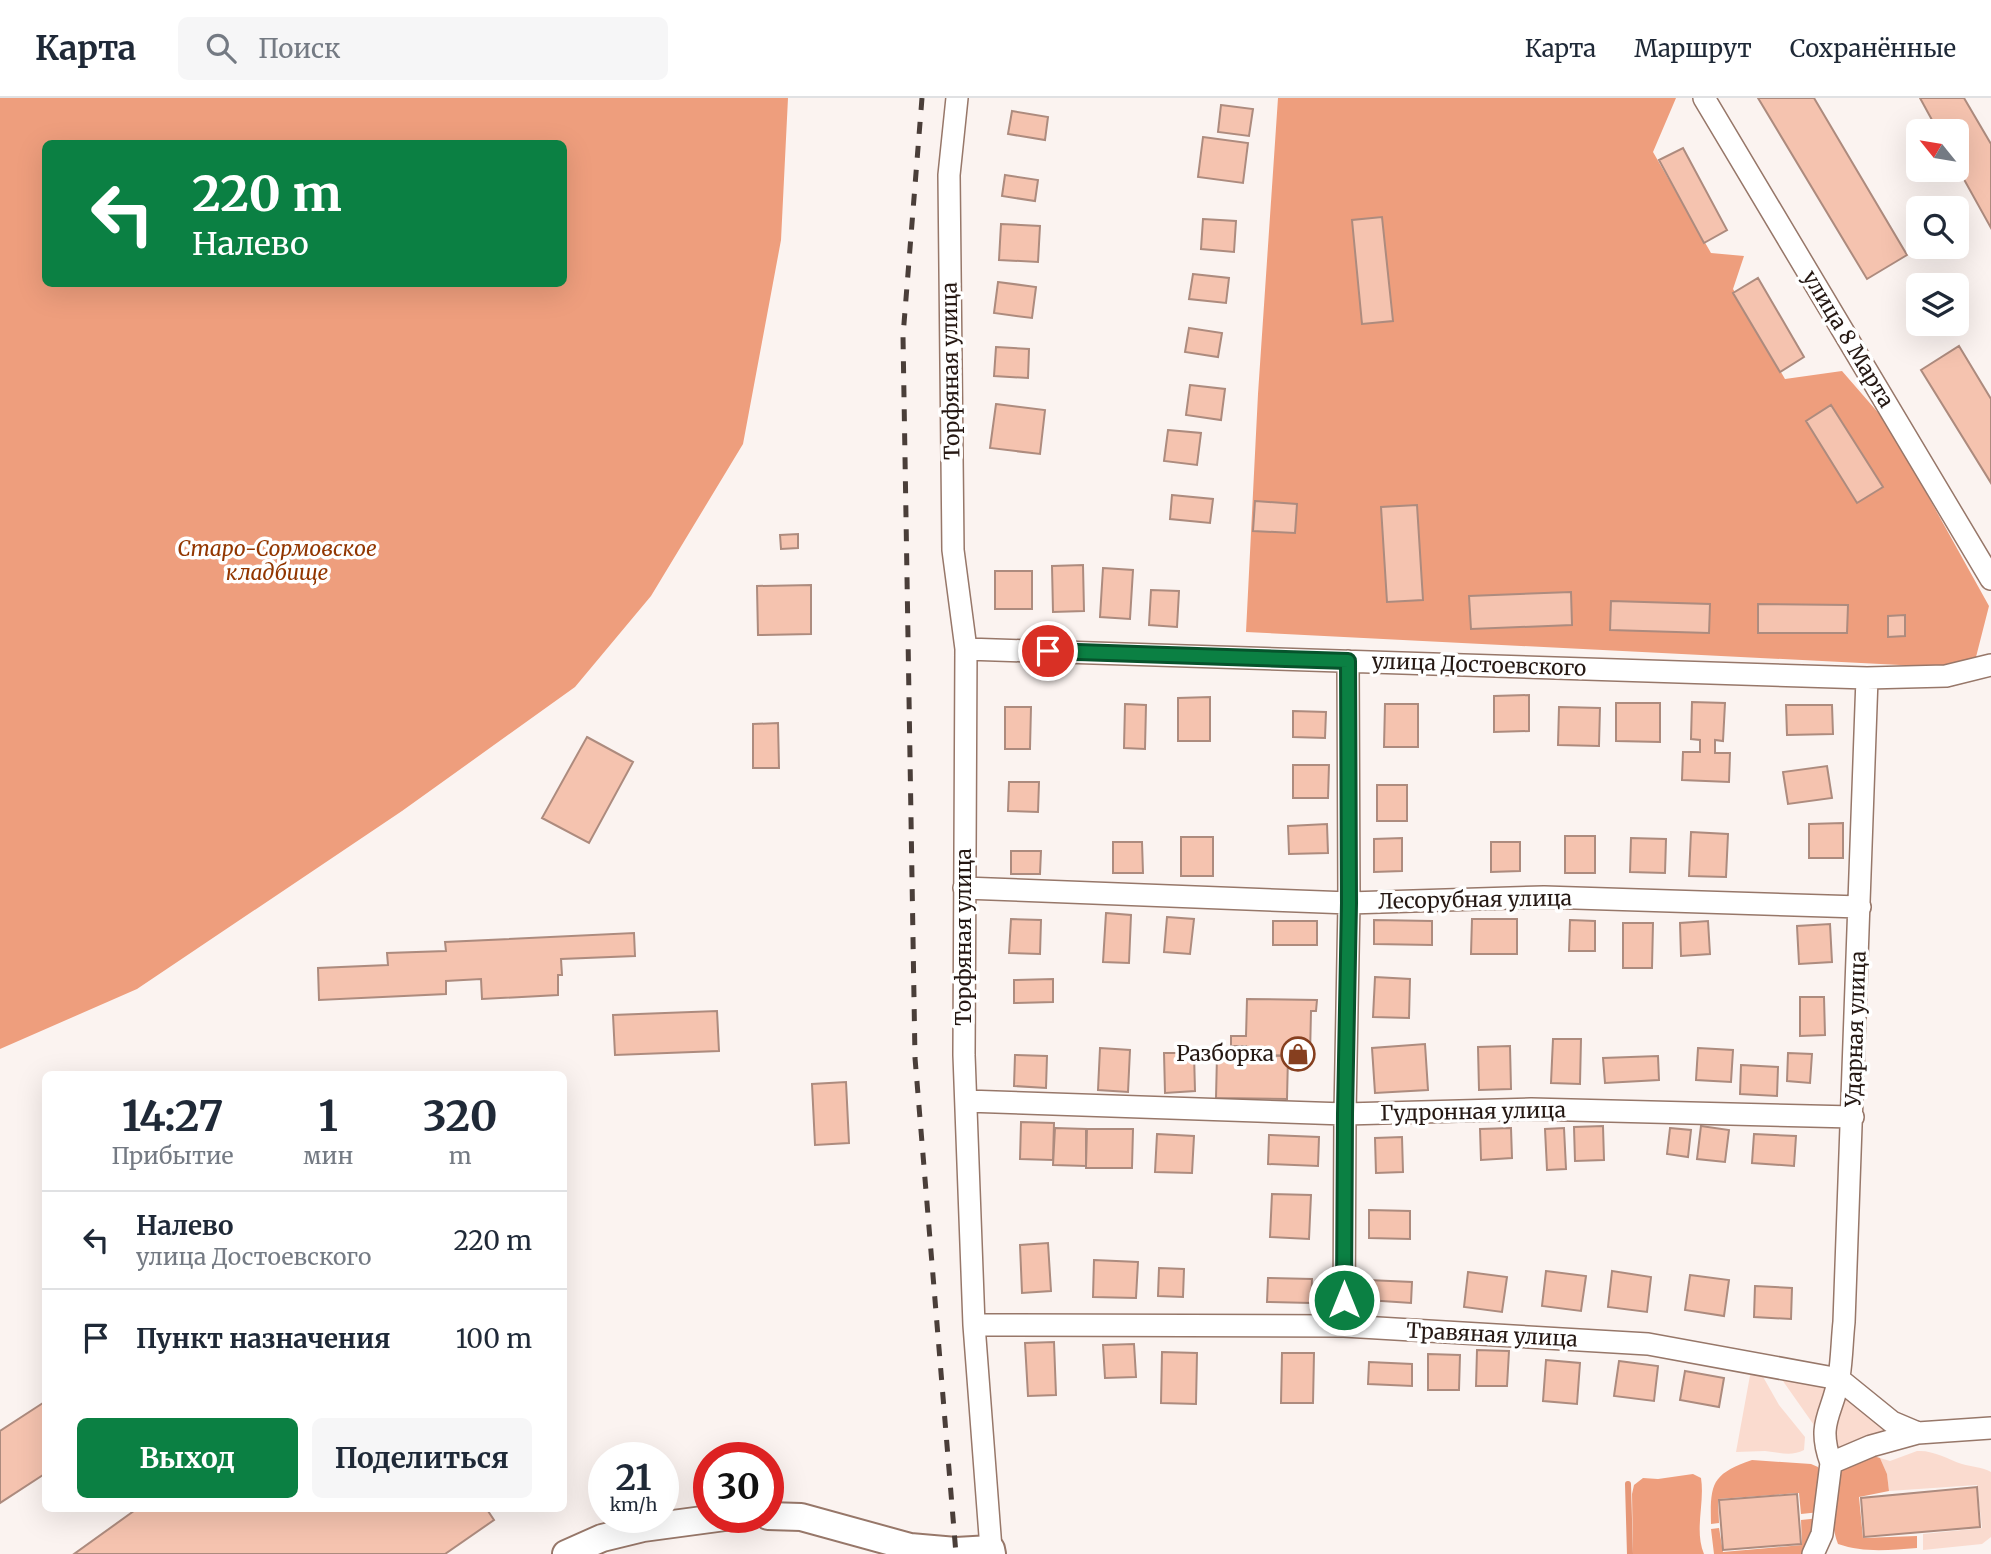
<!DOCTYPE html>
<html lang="ru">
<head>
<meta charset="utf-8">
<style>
	:root { --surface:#fff; --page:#f6f6f7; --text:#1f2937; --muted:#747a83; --line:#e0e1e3; --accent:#0b8043 }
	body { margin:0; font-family:Merriweather,serif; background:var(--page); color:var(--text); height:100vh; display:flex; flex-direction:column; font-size:26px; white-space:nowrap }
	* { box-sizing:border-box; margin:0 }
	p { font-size:23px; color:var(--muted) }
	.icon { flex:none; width:38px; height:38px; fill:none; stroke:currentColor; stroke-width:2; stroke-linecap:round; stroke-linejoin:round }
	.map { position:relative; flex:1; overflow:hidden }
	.drawer { position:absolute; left:42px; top:973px; width:525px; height:441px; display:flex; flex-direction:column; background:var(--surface); border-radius:10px; box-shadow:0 7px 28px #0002 }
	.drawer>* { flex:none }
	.banner { position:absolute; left:42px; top:42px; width:525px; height:147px; border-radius:10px; box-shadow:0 7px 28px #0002; background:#0b8043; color:#fff; overflow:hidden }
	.needle { width:46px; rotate:300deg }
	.buttons { position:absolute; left:1906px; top:21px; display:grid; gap:14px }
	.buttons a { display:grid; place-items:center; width:63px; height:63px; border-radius:10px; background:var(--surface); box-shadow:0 7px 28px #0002; font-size:35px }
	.speed { position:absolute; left:588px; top:1344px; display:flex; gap:14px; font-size:35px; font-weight:700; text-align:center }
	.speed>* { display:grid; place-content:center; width:91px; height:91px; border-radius:50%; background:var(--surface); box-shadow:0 7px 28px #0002; line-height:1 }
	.speed small { font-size:18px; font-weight:400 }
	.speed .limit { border:10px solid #d22; background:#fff; color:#111 }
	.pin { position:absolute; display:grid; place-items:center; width:60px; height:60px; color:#fff; margin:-30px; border:4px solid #fff; border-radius:50%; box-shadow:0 2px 7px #0007 }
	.me { position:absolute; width:77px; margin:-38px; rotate:0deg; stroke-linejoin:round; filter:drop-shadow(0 0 5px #0008) }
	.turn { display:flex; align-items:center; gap:24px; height:147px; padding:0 35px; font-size:32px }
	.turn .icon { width:91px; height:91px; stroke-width:2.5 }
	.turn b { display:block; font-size:49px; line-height:60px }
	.eta { display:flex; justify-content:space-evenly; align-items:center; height:119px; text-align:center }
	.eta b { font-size:42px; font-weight:700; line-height:49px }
	.primary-button { display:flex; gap:14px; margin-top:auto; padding:14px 35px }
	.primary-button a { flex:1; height:80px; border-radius:10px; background:var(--accent); color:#fff; font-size:28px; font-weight:700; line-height:80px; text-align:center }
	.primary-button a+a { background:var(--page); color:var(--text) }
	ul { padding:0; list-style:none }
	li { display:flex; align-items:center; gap:21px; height:98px; padding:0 35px; border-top:2px solid var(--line) }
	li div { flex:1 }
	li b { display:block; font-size:26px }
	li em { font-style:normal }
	header { display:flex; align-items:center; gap:42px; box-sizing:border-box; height:98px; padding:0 35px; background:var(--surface); border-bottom:2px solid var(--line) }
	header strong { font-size:33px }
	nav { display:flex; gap:38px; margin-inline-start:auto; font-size:24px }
	.search { width:490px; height:63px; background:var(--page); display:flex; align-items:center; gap:18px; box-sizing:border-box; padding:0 24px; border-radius:10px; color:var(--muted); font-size:26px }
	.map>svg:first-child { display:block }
	.green { fill:#fadbcf }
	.forest { fill:#ee9e7d; fill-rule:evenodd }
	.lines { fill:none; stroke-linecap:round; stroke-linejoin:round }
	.stream { stroke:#e69676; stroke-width:6 }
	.building { fill:#f5c3af; stroke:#ad8b7e; stroke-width:2 }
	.minor-casing { stroke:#977769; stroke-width:24 }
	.tertiary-casing { stroke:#977769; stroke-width:30 }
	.minor { stroke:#fff; stroke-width:21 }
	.tertiary { stroke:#fff; stroke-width:26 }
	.rail { stroke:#4a3e39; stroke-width:5; stroke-dasharray:12 12; stroke-linecap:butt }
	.route-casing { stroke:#07532c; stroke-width:18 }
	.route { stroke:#0b8043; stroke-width:12 }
	.labels { text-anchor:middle; stroke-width:7; stroke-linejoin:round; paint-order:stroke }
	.street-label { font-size:21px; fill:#251813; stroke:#fff }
	.park-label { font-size:21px; font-style:italic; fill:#923600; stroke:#fff }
	.poi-label { font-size:21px; fill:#251813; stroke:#fff; text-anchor:end }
</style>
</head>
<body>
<header>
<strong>Карта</strong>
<div class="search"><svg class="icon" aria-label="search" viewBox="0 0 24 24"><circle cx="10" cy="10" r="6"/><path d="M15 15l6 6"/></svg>Поиск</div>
<nav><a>Карта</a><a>Маршрут</a><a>Сохранённые</a></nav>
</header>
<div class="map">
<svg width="1991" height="1456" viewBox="0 0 1991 1456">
	<rect width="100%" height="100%" fill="#fbf3f0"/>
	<path class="green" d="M1751,1272L1762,1277L1779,1307L1805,1339L1804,1352C1791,1359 1778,1354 1765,1353C1755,1353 1745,1354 1736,1354Z
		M1778,1276L1828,1288L1816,1330Z
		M1841,1297L1847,1299L1897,1332L1843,1353L1834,1350L1830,1319Z
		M1917,1353C1934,1352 1947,1361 1962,1366C1972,1369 1982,1369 1991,1374V1439L1982,1446L1923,1452V1436L1982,1430L1977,1387L1889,1393L1887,1376L1880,1360L1890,1363Z"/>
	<path class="forest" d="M0,0H788L781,142L743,346L651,498L575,589L402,713L137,891L0,951ZM46,46H564V186H46Z
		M1278,0H1676L1653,54L1711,155L1744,158L1733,191L1785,281L1842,273L1888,326L1989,508L1976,559L1939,569L1246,534L1258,296Z
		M1870,1357L1880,1360L1887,1376L1889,1393L1859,1399L1863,1440L1917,1438V1450C1889,1452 1864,1455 1838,1446C1829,1423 1832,1392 1842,1369Z
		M1752,1362L1811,1366L1818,1369L1821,1375L1820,1414L1801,1416L1799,1395L1718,1401L1719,1425L1711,1426C1710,1385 1712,1376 1752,1362Z
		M1693,1376L1701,1380C1705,1405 1694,1432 1704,1456H1633L1632,1396L1634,1387L1643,1380L1658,1381Z
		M1820,1420L1807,1456H1714L1711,1431L1719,1430L1723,1454L1802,1447L1801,1422Z"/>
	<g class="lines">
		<path class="stream" d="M1628,1386L1630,1456"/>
	</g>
	<path class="building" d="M1758,0H1814L1907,157L1867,181Z
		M1920,0H1964L1991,46V130L1956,67V33H1938Z
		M1221,7L1253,11L1249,38L1218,34Z
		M1012,13L1048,19L1045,42L1008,36Z
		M1203,39L1248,45L1243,85L1198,79Z
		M1683,50L1727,132L1704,145L1659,62Z
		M1005,77L1038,82L1035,103L1002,98Z
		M1382,119L1393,223L1362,226L1352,122Z
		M1203,121L1236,123L1234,154L1201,151Z
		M1001,126L1040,128L1038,164L999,162Z
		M1193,176L1229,180L1226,205L1189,201Z
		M1758,180L1804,259L1780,274L1733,195Z
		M998,184L1036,189L1032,220L994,215Z
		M1189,230L1222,235L1218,259L1185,254Z
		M1959,248L1991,301V385L1921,272Z
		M996,249L1029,251L1028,280L994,278Z
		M1190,287L1225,291L1221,322L1186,317Z
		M996,306L1045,312L1040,356L990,350Z
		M1831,307L1883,389L1857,405L1806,323Z
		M1168,332L1201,335L1197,367L1164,363Z
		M1172,397L1213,401L1210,425L1170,421Z
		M1255,403L1297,406L1295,435L1253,433Z
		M1417,407L1423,502L1387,504L1381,409Z
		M798,436V450L781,451L780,437Z
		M1083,467L1084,513L1053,514L1052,468Z
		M1103,470L1133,472L1130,521L1100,519Z
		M995,473H1032V511H995Z
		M811,487V536L758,537L757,488Z
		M1151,492L1179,493L1177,529L1149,527Z
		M1571,494L1572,527L1471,531L1469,498Z
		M1611,503L1710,506L1709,535L1610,532Z
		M1758,506L1848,507L1847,535H1758Z
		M1905,517V538L1888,539V518Z
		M1529,597V633L1494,634V598Z
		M1210,599V643H1178V600Z
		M1692,604L1725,605L1723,643L1715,642V655H1730L1729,684L1682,682L1683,654H1700V642L1691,641Z
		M1616,605H1660V644L1616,643Z
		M1125,606L1146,607L1145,651L1124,650Z
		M1385,606H1418V649H1384Z
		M1786,607H1832L1833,636L1787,637Z
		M1005,609H1031L1030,651H1005Z
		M1559,609L1600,610L1599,648L1558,647Z
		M1293,613L1326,614L1325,640L1293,639Z
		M778,625L779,670H753V626Z
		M587,639L633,664L589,745L542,720Z
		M1293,667H1329L1328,700H1293Z
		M1827,668L1832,700L1788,706L1783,674Z
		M1009,684H1039L1038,714L1008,713Z
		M1377,687H1407V723H1377Z
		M1843,725V760H1809V726Z
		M1327,726L1328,755L1289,756L1288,728Z
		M1691,734L1728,736L1726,779L1689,778Z
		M1565,738H1595V775H1565Z
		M1181,739H1213V778H1181Z
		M1402,740V773L1374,774V741Z
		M1631,740L1666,741L1665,775L1630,774Z
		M1113,744H1142L1143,775H1113Z
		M1491,744H1520V773L1491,774Z
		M1011,753H1041L1040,776H1011Z
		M1106,815L1131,817L1129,865L1103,864Z
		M1167,819L1194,821L1190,856L1164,854Z
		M1011,821L1041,822L1040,856L1009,855Z
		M1472,821H1517V856H1471Z
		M1374,822L1432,823V847L1374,846Z
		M1570,822L1595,823V853H1569Z
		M1273,823H1317V847H1273Z
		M1708,823L1710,856L1681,858L1680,825Z
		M1623,825H1653L1652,870H1623Z
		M1830,826L1832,864L1799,866L1797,828Z
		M634,835L635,858L561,861L562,877H558V897L482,901L481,881L446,883V896L319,902L318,870L388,867L387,855L446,853L445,844Z
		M1375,879L1410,881L1409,920L1373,919Z
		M1053,881V904L1014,905V882Z
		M1800,899H1824L1825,937L1800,938Z
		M1247,901L1317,902L1316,913H1311L1310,958L1246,957V948H1231V938H1246Z
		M717,913L719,953L615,957L613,917Z
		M1553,941H1581L1580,986L1551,985Z
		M1425,946L1428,992L1375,995L1372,950Z
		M1510,948L1511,991L1479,992L1478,949Z
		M1100,950L1130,952L1128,994L1098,992Z
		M1698,950L1733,952L1731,984L1696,982Z
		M1164,955H1194L1195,993L1165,995Z
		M1788,955L1812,956L1810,985L1787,983Z
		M1015,957L1047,958L1046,990L1014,988Z
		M1217,957L1288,958L1287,1001L1216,1000Z
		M1658,958L1659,982L1605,985L1603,960Z
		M1741,967L1778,969L1777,998L1740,996Z
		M846,984L849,1045L815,1047L812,986Z
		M1021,1024L1054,1025L1053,1062L1020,1061Z
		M1603,1028L1604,1062L1575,1063L1574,1029Z
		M1701,1028L1729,1032L1725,1064L1697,1061Z
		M1055,1030L1087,1031L1086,1068L1053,1067Z
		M1511,1030L1512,1060L1481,1062L1480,1031Z
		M1564,1030L1566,1071L1547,1072L1545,1031Z
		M1670,1030L1691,1032L1688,1059L1667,1056Z
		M1086,1031H1133L1132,1070H1086Z
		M1157,1036L1194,1038L1192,1075L1155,1074Z
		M1754,1036L1796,1038L1794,1068L1752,1065Z
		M1269,1037L1319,1039L1318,1068L1268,1066Z
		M1402,1039L1403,1074L1376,1075L1375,1040Z
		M1272,1096L1311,1097L1309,1141L1270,1139Z
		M1369,1112L1410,1113V1141L1369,1140Z
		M1048,1145L1051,1193L1022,1195L1020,1147Z
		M1094,1162L1138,1164L1136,1200L1093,1199Z
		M1159,1170L1184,1171L1183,1199L1158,1198Z
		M1546,1173L1586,1178L1581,1213L1542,1208Z
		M1612,1173L1651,1179L1647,1214L1608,1209Z
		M1468,1174L1507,1179L1502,1214L1464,1209Z
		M1690,1177L1729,1182L1724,1218L1685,1212Z
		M1268,1180L1312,1181L1311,1205L1267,1204Z
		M1368,1182L1412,1184L1411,1205L1367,1202Z
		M1755,1188L1792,1190L1791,1221L1754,1219Z
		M1054,1244L1056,1297L1028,1298L1025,1245Z
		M1134,1246L1136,1279L1105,1280L1103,1247Z
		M1477,1252L1509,1253L1507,1288H1476Z
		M1162,1254L1197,1255L1196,1306L1161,1305Z
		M1282,1255H1314L1313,1305H1281Z
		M1428,1256L1460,1257L1459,1292H1428Z
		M1546,1262L1580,1265L1577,1306L1543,1303Z
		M1619,1263L1658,1268L1654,1303L1614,1298Z
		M1369,1264L1412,1266V1288L1368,1286Z
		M1685,1273L1724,1280L1719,1309L1680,1302Z
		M46,1303V1375L0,1405V1333Z
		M1977,1389L1980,1429L1864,1439L1861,1400Z
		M1797,1396L1801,1446L1723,1452L1719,1402Z
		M138,1410H486L494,1422L445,1456H74Z"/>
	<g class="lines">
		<defs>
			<path id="minor" d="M957,0L949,77L953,452L966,551L964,957L974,1227L991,1451
				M1704,0L1991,481
				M966,551L1867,580L1946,578L1991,567
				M964,790L1349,805L1544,799L1860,809
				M966,1003L1345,1016L1531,1011L1853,1019
				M974,1227L1344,1228L1648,1246L1839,1281L1892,1324L1918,1335L1991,1330
				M1344,1228L1345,1016L1349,805L1348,563
				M1831,1365C1816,1324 1833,1316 1839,1279C1842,1261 1842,1242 1844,1224L1867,580
				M1813,1456L1822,1436L1831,1365L1871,1348L1918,1335"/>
			<path id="tertiary" d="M768,1418L801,1419L910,1449L956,1453L991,1451L992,1456
				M566,1456L602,1440L643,1430L725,1419"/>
		</defs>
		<use href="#minor" class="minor-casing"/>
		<use href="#tertiary" class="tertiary-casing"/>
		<use href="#minor" class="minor"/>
		<use href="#tertiary" class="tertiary"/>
		<path class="rail" d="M922,0L903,238L915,960L956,1456"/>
	</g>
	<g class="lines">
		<defs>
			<path id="route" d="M1048,553L1348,563L1349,805L1345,1016L1344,1202"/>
		</defs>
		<use href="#route" class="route-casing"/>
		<use href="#route" class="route"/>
	</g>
	<defs>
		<symbol id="shop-ring" viewBox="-11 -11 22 22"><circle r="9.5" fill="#fff" stroke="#863f1f" stroke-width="1.5"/><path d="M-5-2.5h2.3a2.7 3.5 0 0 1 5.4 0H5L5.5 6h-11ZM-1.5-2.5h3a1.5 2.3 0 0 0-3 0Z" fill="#863f1f"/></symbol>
	</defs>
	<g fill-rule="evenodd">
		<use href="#shop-ring" x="1279" y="937" width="38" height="38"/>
	</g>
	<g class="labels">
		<g class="street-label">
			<text transform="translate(1848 241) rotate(59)" y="7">улица 8 Марта</text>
			<text transform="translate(951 273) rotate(-91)" y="7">Торфяная улица</text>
			<text transform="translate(1479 567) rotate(2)" y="7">улица Достоевского</text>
			<text transform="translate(1475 802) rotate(-1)" y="7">Лесорубная улица</text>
			<text transform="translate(964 839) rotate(-90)" y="7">Торфяная улица</text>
			<text transform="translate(1856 931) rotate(-88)" y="7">Ударная улица</text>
			<text transform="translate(1473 1014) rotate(-1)" y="7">Гудронная улица</text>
			<text transform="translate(1492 1237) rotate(3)" y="7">Травяная улица</text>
		</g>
		<g class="park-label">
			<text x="277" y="458">Старо-Сормовское<tspan x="277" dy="24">кладбище</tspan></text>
		</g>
		<g class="poi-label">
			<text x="1274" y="963">Разборка</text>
		</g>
	</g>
</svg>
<div class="buttons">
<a><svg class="needle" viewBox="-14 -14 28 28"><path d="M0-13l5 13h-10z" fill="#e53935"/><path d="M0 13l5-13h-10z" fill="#747a83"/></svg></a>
<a><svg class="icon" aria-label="search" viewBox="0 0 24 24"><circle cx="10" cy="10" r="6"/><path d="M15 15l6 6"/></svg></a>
<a><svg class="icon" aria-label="layers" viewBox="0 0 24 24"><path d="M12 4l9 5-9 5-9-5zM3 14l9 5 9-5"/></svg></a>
</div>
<div class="speed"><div>21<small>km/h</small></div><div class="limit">30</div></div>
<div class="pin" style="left:1048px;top:553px;background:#d93025"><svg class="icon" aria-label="arrive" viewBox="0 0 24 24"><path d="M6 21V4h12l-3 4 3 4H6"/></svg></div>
<svg class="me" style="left:1344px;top:1202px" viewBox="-20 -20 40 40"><circle r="17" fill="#0b8043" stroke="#fff" stroke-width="3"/><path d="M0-11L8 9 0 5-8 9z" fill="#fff"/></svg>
<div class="banner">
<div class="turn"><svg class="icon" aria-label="left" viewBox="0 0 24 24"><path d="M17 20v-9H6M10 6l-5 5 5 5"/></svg><div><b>220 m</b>Налево</div></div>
</div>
<section class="drawer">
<div class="eta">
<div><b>14:27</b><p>Прибытие</p></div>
<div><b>1</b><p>мин</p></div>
<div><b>320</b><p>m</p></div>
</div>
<ul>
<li><svg class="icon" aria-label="left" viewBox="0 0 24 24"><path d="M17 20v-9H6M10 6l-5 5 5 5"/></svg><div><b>Налево</b><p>улица Достоевского</p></div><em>220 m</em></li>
<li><svg class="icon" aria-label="arrive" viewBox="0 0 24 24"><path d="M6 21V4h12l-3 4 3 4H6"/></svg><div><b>Пункт назначения</b></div><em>100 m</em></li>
</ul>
<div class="primary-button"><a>Выход</a><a>Поделиться</a></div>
</section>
</div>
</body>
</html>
